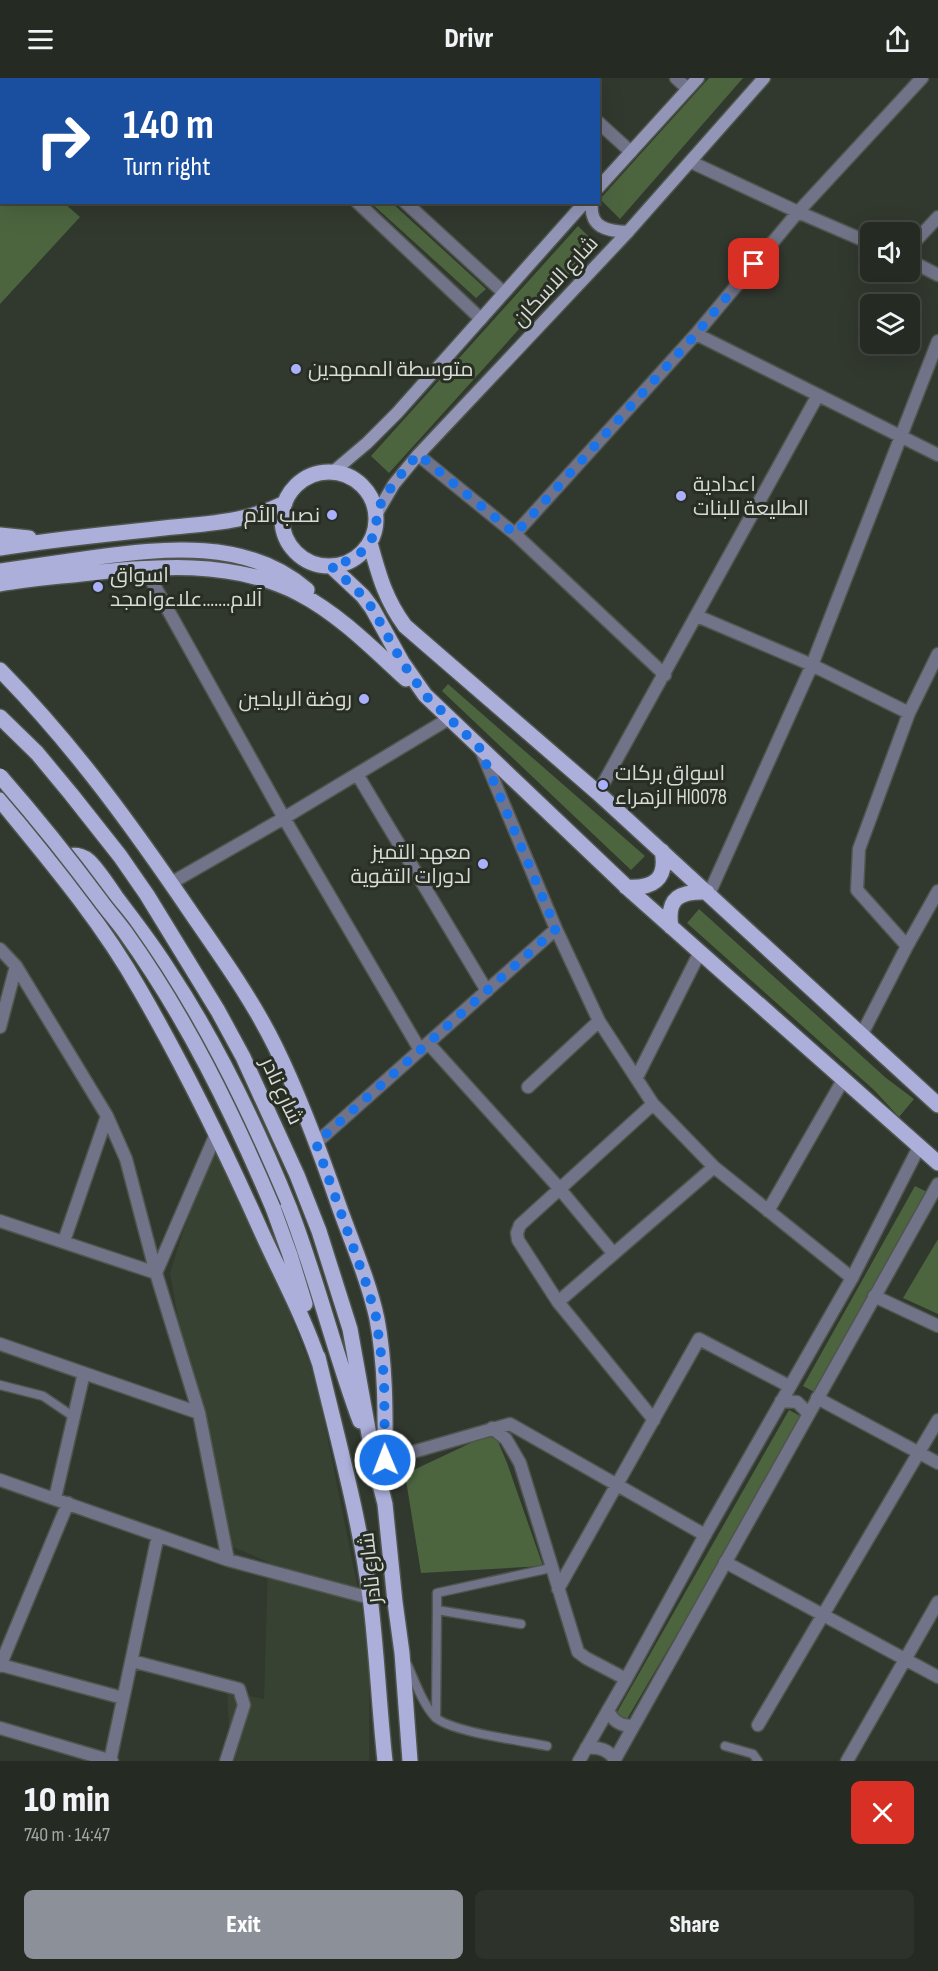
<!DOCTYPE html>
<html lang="en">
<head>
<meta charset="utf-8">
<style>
	:root { --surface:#252a22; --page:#2d322a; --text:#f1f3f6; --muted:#a3a7a5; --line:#424640; --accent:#8c9099 }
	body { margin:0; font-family:"Sofia Sans Condensed",Cairo,sans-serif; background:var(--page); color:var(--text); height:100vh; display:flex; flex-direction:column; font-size:22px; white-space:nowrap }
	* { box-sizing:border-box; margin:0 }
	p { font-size:20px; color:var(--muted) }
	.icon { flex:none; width:33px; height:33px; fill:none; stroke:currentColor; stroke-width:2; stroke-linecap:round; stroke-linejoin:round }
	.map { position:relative; height:1683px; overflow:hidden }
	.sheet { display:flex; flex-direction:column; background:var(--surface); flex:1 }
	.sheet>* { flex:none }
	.guide { position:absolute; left:0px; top:0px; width:600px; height:126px; box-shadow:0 6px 24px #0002,0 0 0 2px var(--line); background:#1a4fa0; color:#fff; overflow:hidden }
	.fabs { position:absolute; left:860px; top:144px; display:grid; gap:12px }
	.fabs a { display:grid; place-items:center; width:60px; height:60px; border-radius:9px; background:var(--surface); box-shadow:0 6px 24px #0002,0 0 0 2px var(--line); font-size:30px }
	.pin { position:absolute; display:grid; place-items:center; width:51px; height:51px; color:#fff; margin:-26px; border-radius:12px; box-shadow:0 3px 9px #0006 }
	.me { position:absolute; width:66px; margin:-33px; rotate:359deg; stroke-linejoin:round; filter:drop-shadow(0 0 4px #0008) }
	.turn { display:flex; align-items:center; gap:21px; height:126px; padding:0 24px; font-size:27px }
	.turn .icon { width:78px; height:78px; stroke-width:2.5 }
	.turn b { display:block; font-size:42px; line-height:51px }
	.round { display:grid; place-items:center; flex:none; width:63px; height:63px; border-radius:9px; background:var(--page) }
	.summary { display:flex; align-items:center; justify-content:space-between; height:102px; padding:0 24px }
	h1 { font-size:36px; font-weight:800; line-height:45px }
	.button { display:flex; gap:12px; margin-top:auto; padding:12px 24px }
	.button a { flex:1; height:69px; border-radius:9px; background:var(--accent); color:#fff; font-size:24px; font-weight:800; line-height:69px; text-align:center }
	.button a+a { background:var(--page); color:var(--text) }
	header { display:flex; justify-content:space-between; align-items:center; height:78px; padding:0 24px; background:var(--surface); font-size:27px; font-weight:800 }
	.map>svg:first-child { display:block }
	.built { fill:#374232 }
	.green { fill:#4c653f }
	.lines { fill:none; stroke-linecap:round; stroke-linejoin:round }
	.service-casing { stroke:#4f554c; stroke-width:11 }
	.minor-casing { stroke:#4f554c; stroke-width:15 }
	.tertiary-casing { stroke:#4f554c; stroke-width:15 }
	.secondary-casing { stroke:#4f554c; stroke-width:15 }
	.primary-casing { stroke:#4f554c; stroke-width:18 }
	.service { stroke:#717388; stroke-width:8 }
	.minor { stroke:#717388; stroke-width:12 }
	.tertiary { stroke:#717388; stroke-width:12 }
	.secondary { stroke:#9295b6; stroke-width:12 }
	.primary { stroke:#abafda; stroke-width:15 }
	.primary-bridge-casing { stroke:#4f554c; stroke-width:18; stroke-linecap:butt }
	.primary-bridge { stroke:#abafda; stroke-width:15 }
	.route { stroke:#1a73e8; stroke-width:10; stroke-dasharray:0 18 }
	.poi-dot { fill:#aab0fb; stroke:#282e24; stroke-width:2 }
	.labels { text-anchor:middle; stroke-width:6; stroke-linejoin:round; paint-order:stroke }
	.street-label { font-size:21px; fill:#d7dbd5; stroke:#282e24 }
	.poi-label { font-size:21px; fill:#d7dbd5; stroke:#282e24; text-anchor:start }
</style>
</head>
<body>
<header><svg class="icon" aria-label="menu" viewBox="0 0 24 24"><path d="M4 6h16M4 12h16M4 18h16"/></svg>Drivr<svg class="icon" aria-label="share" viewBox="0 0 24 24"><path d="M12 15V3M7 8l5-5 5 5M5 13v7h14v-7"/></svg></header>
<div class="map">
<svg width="938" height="1683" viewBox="0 0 938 1683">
	<rect width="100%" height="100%" fill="#31382e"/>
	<path class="built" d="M216,1050L316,1302L369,1566V1683H231L227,1614L264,1621L268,1484L217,1462L170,1195Z"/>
	<path class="green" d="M709,0H743L620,141L600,121Z
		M0,67L2,68V124L64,125L80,139L0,226Z
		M371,125H392L486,211L476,220Z
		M578,148L596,166L389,395L371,378Z
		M448,606L645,778L631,792L442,613Z
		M699,831L886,1000L914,1021L899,1039L874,1012L687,845Z
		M915,1108L929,1115L820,1317L803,1308Z
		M938,1161V1236L903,1220Z
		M789,1332L804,1340L627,1641L616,1636Z
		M494,1354L507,1385L543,1488L421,1495L405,1396Z"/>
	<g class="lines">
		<defs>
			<path id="service" d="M0,1307L43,1318L74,1339
				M437,1532V1515L551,1490
				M407,1586C415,1603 422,1625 435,1639C450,1654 524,1663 547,1668
				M436,1640L437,1532L521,1546
				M725,1668L753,1676L758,1683"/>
			<path id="minor" d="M551,0L553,2
				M676,0L688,11
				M375,2L377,0
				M522,2L523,0
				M598,44L631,74
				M691,84L798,134L870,165
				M909,170L938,139
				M909,182L938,197
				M696,256L938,377
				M418,377L515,456L665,597
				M515,456L696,256L798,134L922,0
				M144,489L284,740L420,972
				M697,538L812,587L909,635
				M481,672L556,851L599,943L653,1026L714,1089L852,1200
				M357,696L487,913
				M598,715L818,317
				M171,805L284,740L450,640
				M709,816L812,587L938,263
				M907,868L857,812L859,771L909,635L938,576
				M0,871L16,888L107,1038L126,1081L156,1195L199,1335L228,1482
				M0,949L16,888
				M862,956L907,868L938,813
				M428,965L559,1110L613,1175
				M637,999L700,874
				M528,1009L599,943
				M653,1026L520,1147L517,1155L518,1162L558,1224L654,1342
				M316,1065L556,851
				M768,1133L843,1002
				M0,1143L156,1195L216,1056
				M64,1163L107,1038
				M874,1218L938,1248
				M558,1224L714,1089
				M0,1266L199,1335
				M817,1320L938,1385
				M492,1350L506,1361L520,1385L578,1574L586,1580L626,1601
				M379,1386L385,1382L510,1346L705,1457
				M0,1402L228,1482L370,1520
				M55,1420L84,1295
				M725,1484L938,1599
				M558,1511L699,1261L789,1308
				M132,1583L239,1611L244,1627L226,1683
				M1,1587L123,1620
				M0,1588L68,1425
				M758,1647L938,1342
				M0,1650L112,1683
				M110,1683L158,1457
				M847,1683L938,1524"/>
			<path id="tertiary" d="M220,0L222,2
				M268,0L270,2
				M357,124L481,241
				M405,124L504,215
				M781,1323L797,1324L808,1335
				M608,1632C613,1644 621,1648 633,1648
				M586,1670C599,1669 608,1671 615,1682
				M579,1683L626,1601L705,1457L852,1200L919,1069
				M614,1683L938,1106"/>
			<path id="secondary" d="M598,110L698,0
				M592,124C589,150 607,153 628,154
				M334,393L367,365L397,335L585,124
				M377,435L394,406L418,377L626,156L764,0"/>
			<path id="primary" d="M282 441a47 47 0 1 1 94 0a47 47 0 1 1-94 0Z
				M0,457L29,460
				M370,465C379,497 385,521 405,548L598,715L938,1027
				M0,470C54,461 110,456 164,450C209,445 244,445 285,425
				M331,488L363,518L372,530L402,584L425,617L632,814L938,1085
				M0,493C30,489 61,484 91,480C163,470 248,460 307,512
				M0,506C27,501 54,499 81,496C153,488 233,481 300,516C340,537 373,571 406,601
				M0,592C74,667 135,752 194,839C223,881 253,923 275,968C301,1021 321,1076 340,1131C353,1167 369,1204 377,1241C387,1294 385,1349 385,1402
				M0,639L37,675L71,716L120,778L147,817L218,933L243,979L297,1097L319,1153L350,1251L373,1379L385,1426L395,1524L402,1575L410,1683
				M0,722C50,783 101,843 140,912C185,990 225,1072 262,1155C282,1199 305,1241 320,1287
				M69,806C66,801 62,795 62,790C61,774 80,775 89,783C99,793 108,807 116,819C134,843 153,867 169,893C218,967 257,1049 290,1131C317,1201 334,1273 360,1343
				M626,809C652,811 668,802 662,773
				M671,849C666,819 681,813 707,814
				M273,1130L290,1177L305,1226
				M318,1279C337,1359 359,1437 370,1519C377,1574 379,1629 385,1683"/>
		</defs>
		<use href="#service" class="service-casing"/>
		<use href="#minor" class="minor-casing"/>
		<use href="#tertiary" class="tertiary-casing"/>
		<use href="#secondary" class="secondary-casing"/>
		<use href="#primary" class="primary-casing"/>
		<use href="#service" class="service"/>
		<use href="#minor" class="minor"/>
		<use href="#tertiary" class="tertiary"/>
		<use href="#secondary" class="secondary"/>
		<use href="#primary" class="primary"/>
		<defs>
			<path id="primary-bridge" d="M0,698C35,738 68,779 100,822C108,833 117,843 125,854C186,939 232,1033 273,1130"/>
		</defs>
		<use href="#primary-bridge" class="primary-bridge-casing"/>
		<use href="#primary-bridge" class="primary-bridge"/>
	</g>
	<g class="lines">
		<path class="route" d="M385,1382L384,1298L376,1239L367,1208L316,1065L556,851L479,669L425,617L402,584L372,530L363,518L331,488C353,483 372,472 376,447C377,443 376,438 377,434C383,417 406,390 418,376L515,456L696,256L754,186"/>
	</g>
	<g class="poi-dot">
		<circle cx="296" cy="291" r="6"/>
		<circle cx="681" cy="418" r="6"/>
		<circle cx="332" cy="437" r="6"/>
		<circle cx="98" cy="509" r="6"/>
		<circle cx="364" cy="621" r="6"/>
		<circle cx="603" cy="707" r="6"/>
		<circle cx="483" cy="786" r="6"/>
	</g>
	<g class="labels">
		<g class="street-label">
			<text transform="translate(555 203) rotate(-47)" y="7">شارع الاسكان</text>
			<text transform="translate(282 1013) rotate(65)" y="7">شارع نادر</text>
			<text transform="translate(370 1490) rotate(-96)" y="7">شارع نادر</text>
		</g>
		<g class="poi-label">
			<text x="308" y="298">متوسطة الممهدين</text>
			<text x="693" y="413">اعدادية<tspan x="693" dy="24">الطليعة للبنات</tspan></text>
			<text x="320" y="444" text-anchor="end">نصب الأم</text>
			<text x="110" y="504">اسواق<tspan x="110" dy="24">آلام.......علاءوامجد</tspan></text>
			<text x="352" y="628" text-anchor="end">روضة الرياحين</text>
			<text x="615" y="702">اسواق بركات<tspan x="615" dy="24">الزهراء Hl0078</tspan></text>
			<text x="471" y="781" text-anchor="end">معهد التميز<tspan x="471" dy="24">لدورات التقوية</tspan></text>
		</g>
	</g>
</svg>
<div class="fabs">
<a><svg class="icon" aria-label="sound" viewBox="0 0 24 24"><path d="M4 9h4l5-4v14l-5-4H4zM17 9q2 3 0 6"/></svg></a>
<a><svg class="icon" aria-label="layers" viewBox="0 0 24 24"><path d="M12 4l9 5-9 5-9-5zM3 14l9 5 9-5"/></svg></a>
</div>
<div class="pin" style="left:754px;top:186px;background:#d93025"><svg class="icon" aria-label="arrive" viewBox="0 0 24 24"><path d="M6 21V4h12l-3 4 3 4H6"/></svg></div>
<svg class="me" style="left:385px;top:1382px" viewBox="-20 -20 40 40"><circle r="17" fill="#1a73e8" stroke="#fff" stroke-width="3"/><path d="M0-11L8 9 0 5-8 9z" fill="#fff"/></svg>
<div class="guide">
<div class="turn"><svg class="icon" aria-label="right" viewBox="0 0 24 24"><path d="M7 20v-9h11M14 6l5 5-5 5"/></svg><div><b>140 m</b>Turn right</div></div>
</div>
</div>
<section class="sheet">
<div class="summary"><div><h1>10 min</h1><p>740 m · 14:47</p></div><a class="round" style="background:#d93025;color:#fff"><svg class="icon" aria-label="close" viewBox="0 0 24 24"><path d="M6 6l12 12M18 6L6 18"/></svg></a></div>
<div class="button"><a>Exit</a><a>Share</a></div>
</section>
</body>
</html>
